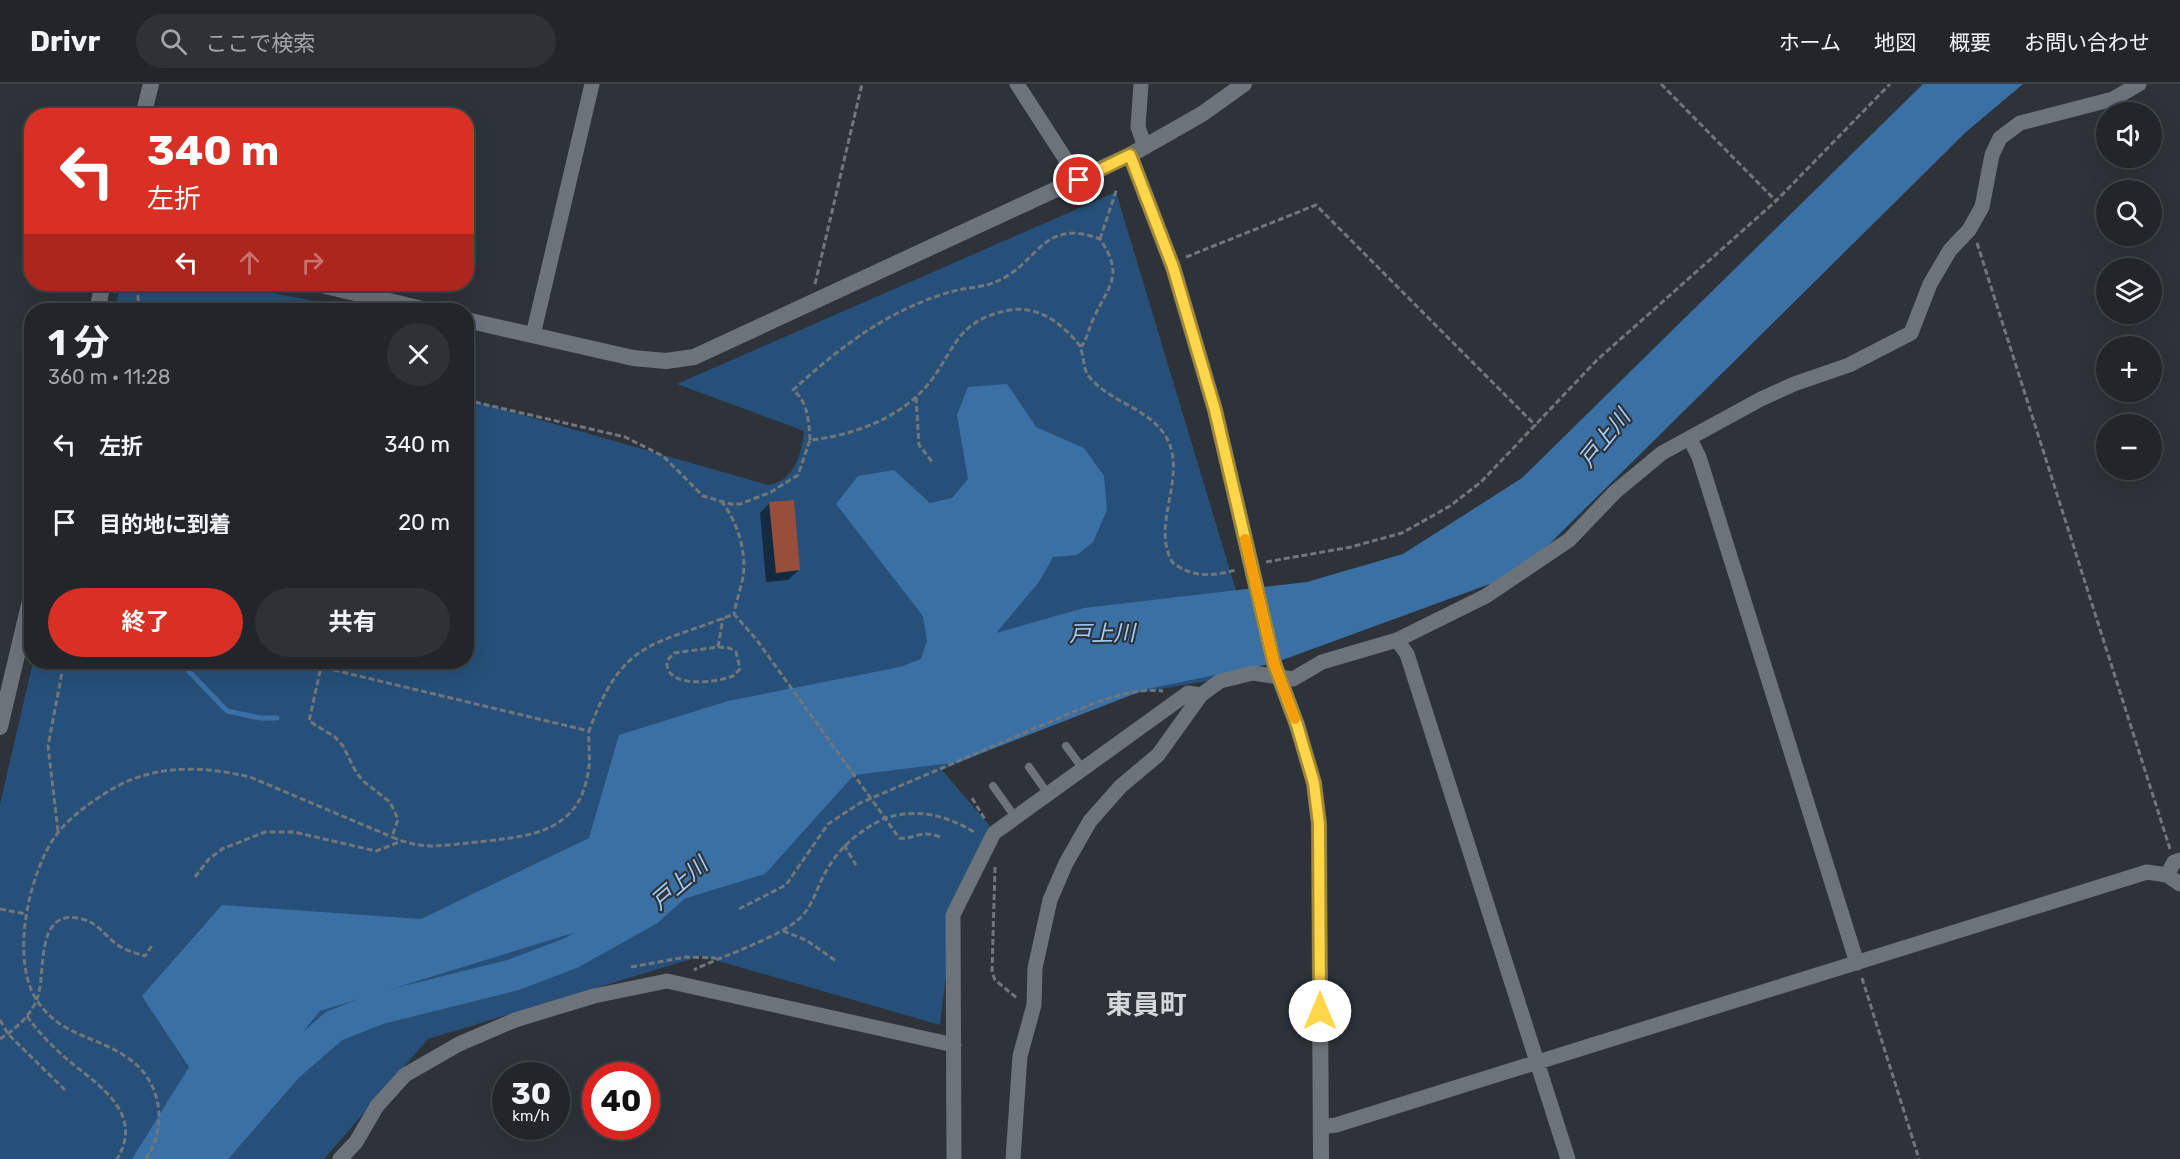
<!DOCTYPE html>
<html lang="ja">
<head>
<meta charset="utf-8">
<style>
	:root { --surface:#22262b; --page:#2e3237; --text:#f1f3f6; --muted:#a2a5a9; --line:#3f4347; --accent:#d93025 }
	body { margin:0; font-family:Rubik,"Noto Sans JP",sans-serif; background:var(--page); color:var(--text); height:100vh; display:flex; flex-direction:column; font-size:22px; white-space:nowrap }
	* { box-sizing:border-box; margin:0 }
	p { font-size:20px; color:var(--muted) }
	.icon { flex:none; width:33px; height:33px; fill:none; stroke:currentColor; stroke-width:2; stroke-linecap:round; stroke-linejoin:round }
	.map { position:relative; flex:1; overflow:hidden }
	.details { position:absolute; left:24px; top:219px; width:450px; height:366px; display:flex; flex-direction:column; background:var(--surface); border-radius:24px; box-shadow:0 6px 24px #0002,0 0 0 2px var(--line) }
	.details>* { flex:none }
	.banner { position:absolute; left:24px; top:24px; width:450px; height:183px; border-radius:24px; box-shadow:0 6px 24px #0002,0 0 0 2px var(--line); background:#d93025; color:#fff; overflow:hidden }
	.controls { position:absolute; left:2096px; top:18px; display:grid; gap:12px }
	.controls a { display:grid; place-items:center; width:66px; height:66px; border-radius:50%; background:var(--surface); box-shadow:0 6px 24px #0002,0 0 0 2px var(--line); font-size:30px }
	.speed { position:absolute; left:492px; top:978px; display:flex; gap:12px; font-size:30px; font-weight:700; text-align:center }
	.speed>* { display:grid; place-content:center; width:78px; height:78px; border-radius:50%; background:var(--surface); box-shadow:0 6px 24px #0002,0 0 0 2px var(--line); line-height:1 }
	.speed small { font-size:15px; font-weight:400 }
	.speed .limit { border:9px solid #d22; background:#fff; color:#111 }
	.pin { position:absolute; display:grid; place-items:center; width:51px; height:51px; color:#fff; margin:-26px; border:3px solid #fff; border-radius:50%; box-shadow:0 2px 6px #0007 }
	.me { position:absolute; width:66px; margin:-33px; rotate:0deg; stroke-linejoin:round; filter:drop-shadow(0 0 4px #0008) }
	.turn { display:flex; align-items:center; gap:21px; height:126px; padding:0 24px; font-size:27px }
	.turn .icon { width:78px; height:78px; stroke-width:2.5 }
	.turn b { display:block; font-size:42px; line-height:51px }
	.lanes { display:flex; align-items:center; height:57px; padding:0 24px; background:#0003; justify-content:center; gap:30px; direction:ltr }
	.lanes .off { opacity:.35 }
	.round { display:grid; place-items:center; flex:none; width:63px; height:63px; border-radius:32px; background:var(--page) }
	.summary { display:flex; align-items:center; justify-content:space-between; height:102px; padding:0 24px }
	h1 { font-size:36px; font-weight:700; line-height:45px }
	.button { display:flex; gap:12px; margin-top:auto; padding:12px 24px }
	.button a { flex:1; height:69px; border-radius:36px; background:var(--accent); color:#fff; font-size:24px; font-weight:700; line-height:69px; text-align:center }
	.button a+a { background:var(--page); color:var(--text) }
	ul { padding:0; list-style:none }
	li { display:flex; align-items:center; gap:18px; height:78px; padding:0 24px }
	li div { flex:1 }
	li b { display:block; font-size:22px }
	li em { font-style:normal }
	header { display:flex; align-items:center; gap:36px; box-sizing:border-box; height:84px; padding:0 30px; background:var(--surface); border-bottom:2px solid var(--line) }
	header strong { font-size:28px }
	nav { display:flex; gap:33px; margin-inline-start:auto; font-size:21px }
	.search { width:420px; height:54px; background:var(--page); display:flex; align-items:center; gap:15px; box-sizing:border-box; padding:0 21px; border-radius:33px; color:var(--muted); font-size:22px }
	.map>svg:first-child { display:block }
	.green { fill:#265079 }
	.water { fill:#3b70a5 }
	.shadow { fill:#0007 }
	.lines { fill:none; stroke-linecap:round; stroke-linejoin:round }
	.stream { stroke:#3b70a5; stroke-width:5 }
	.river { stroke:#3b70a5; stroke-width:32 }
	.building { fill:#974f3c }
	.path { stroke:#71767b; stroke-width:3; stroke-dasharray:6 3; stroke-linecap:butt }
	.service { stroke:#6c737a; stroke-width:8 }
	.minor { stroke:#6c737a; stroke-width:15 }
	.tertiary { stroke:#6c737a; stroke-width:16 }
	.route-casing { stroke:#a68a30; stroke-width:15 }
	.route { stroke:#ffd54a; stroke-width:10 }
	.slow { stroke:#f59e0b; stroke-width:10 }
	.labels { text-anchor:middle; stroke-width:4.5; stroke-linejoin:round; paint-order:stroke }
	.water-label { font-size:22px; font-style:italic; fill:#a5d0fd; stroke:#2d3339 }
	.district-label { font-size:27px; font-weight:bold; fill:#d4d7db; stroke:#2d3339 }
</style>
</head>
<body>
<header>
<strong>Drivr</strong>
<div class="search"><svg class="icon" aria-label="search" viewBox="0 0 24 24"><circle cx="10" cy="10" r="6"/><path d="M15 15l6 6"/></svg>ここで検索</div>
<nav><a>ホーム</a><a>地図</a><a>概要</a><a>お問い合わせ</a></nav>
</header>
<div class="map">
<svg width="2180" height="1075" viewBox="0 0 2180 1075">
	<rect width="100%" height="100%" fill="#2d3339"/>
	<path class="green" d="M1116,108L1241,523L1253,589L1114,613L942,686L989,741L953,831L940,941L701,872L428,955L324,1075H0V720L33,578H466L467,315L768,401C794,398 802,369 804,347L677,300Z
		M121,200H229L339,222L341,226H114Z"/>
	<path class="water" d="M1923,0H2023L1966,48L1520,489L1274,579L1147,605L959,678L854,691L765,790L320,927L199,1075H132L189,983L142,912L222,821L421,835L589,754L619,651L728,617L900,583L921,575L927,557L923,532L836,420L858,392L894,386L930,419L952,414L968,395L957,331L968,303L1007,300L1036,343L1084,364L1104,392L1107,426L1093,458L1077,471L1053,473L1039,498L996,549L1084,524L1307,498L1403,470L1522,394Z"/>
	<path class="shadow" d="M770,419L799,486L788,496L766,498L760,429Z"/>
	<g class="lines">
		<path class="stream" d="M180,578L227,627L260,634H277"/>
		<path class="river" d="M207,1075L287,983L334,942L377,925L513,891L571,869L648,826L678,799"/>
	</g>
	<path class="building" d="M794,416L800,486L776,489L769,418Z"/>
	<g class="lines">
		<path class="path" d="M1661,0L1776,117
			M1100,155L1117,104
			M1977,159L2170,765
			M1186,173L1316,121L1536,342
			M815,200L862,0
			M139,226L138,213L141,200
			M916,313L919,361L933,379
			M466,316L625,353L663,372L703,412L731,420H740L771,408L798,391L810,356C848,352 889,338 917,312C955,277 948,237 1010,226C1026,223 1044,229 1057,239C1063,244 1079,257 1081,265C1085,278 1082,286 1093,297C1114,319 1148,325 1165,351C1190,391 1149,441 1173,479C1193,494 1214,492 1236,486
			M810,356C809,339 808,317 793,306C840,263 888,226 950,208C963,204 977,204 990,200C1039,184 1039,132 1100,155C1124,191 1110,200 1094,233C1089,244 1088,253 1081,263
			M721,417C737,436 747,468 743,493C741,505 736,517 734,530
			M1266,478L1351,463L1402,449L1450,422L1481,398L1597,276L1776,117L1890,0
			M718,563L729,564L736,568L740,585L733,592C716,599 664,605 667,577L674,569Z
			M718,563L723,534
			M298,578L321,583L309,637L335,653L343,662L356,688L363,697L390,718L398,735L392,753C425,767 443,761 478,758C528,752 578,750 588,689C591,675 588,661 589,647
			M322,578L321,583L589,647C623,554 652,563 734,530L756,555L885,734C855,749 835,767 821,797C815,810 811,823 801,833C780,854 723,871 694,886
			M972,714L986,737
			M58,747L48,662L64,578
			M940,753C920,745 915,756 899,754L885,734C920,724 945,731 976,749
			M844,761L856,781
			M995,783L992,888L995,896L1018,915
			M195,793L209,775L222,765L265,748H294L376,767L402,757
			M0,825L26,830
			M739,825L786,801L828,740L860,719L1092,620C1116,612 1137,604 1163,607
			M783,847L806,856L836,877
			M631,883L686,873L716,874
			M1862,894L1919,1075
			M27,932C38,948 53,963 68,976C98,1001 145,1029 117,1075
			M0,936L8,950L66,1007
			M0,955C15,945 30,933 37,915C47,891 33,822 82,835C96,838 104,850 115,859C124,866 135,869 145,872L153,860
			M146,1075C169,1041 161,994 125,972C93,951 62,952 38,918C8,876 30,782 60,746C75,729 95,715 114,704C157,680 203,682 250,693L392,753"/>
		<path class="service" d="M1066,662L1083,685
			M1029,683L1048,710
			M993,702L1015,733"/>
		<path class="minor" d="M1017,0L1079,96
			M1141,0L1138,43L1145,63
			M533,251L592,0
			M1690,355L1699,373L1857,879
			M1397,556L1407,570L1568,1075
			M2180,776L2174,778L2167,791L2180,800
			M1321,1043L1336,1041L2147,788L2167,791
			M340,1075L356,1058L377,1022L405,991L459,960L515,936L594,912L667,897L954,961
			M954,1075L953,831L994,749L1188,609L1201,611
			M1013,1075L1020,972L1034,921L1035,884L1050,816L1066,779L1090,737L1121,702L1158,671L1201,611L1220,597L1253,589L1293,595L1322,578L1397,556L1486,512L1569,456L1615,408L1662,369L1761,315L1794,300L1849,281L1911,249L1930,200L1950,166L1969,146L1982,123L1992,71L2000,54L2020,39L2113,15L2139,0"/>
		<path class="tertiary" d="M143,32L151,0
			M1130,71L1202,30L1244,0
			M317,200L427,226
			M97,226L103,200
			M466,236L633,274L666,277L694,273L1130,71L1173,183L1215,326L1274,579L1297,641L1314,699L1319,740L1321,1075
			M0,643L32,508"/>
	</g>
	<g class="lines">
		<defs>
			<path id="route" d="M1079,96L1130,71L1173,183L1215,326L1274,579L1297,641L1314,699L1319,740L1320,927"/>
		</defs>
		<use href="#route" class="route-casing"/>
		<use href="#route" class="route"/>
		<path class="slow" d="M1245,455L1274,579L1295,635"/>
	</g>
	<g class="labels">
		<g class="water-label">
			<text transform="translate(1604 354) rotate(-51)" y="8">戸上川</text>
			<text transform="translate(1102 549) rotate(-1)" y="8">戸上川</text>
			<text transform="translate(679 799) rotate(-41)" y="8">戸上川</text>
		</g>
		<g class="district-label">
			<text x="1146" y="930">東員町</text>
		</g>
	</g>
</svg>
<div class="controls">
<a><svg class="icon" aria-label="sound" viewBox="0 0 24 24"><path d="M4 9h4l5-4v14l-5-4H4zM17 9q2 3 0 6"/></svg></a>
<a><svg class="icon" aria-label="search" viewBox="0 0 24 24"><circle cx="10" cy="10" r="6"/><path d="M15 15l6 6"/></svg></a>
<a><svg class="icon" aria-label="layers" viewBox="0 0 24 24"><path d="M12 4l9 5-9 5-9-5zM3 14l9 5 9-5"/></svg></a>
<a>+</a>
<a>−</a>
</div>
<div class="speed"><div>30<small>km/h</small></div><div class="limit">40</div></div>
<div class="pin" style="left:1079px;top:96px;background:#d93025"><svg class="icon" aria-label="arrive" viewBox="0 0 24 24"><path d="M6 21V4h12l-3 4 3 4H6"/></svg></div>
<svg class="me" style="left:1320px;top:927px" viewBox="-20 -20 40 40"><circle r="19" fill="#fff"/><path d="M0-13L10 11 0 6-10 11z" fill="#ffd54a"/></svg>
<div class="banner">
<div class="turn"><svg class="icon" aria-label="left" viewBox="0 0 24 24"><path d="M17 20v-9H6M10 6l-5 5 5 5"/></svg><div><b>340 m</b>左折</div></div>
<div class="lanes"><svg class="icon" aria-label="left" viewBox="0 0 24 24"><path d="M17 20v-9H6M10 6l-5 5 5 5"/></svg><svg class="icon off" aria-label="ahead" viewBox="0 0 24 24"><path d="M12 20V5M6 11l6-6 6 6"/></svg><svg class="icon off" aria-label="right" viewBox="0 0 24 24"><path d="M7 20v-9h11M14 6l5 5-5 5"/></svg></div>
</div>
<section class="details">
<div class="summary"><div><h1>1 分</h1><p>360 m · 11:28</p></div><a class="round"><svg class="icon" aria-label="close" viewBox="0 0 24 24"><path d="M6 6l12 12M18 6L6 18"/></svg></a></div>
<ul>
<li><svg class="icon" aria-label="left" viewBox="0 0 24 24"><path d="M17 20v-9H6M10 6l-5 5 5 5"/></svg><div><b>左折</b></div><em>340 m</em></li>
<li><svg class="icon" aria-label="arrive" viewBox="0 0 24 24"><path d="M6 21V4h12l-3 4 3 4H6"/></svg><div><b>目的地に到着</b></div><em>20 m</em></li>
</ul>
<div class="button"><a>終了</a><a>共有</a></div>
</section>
</div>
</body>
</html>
